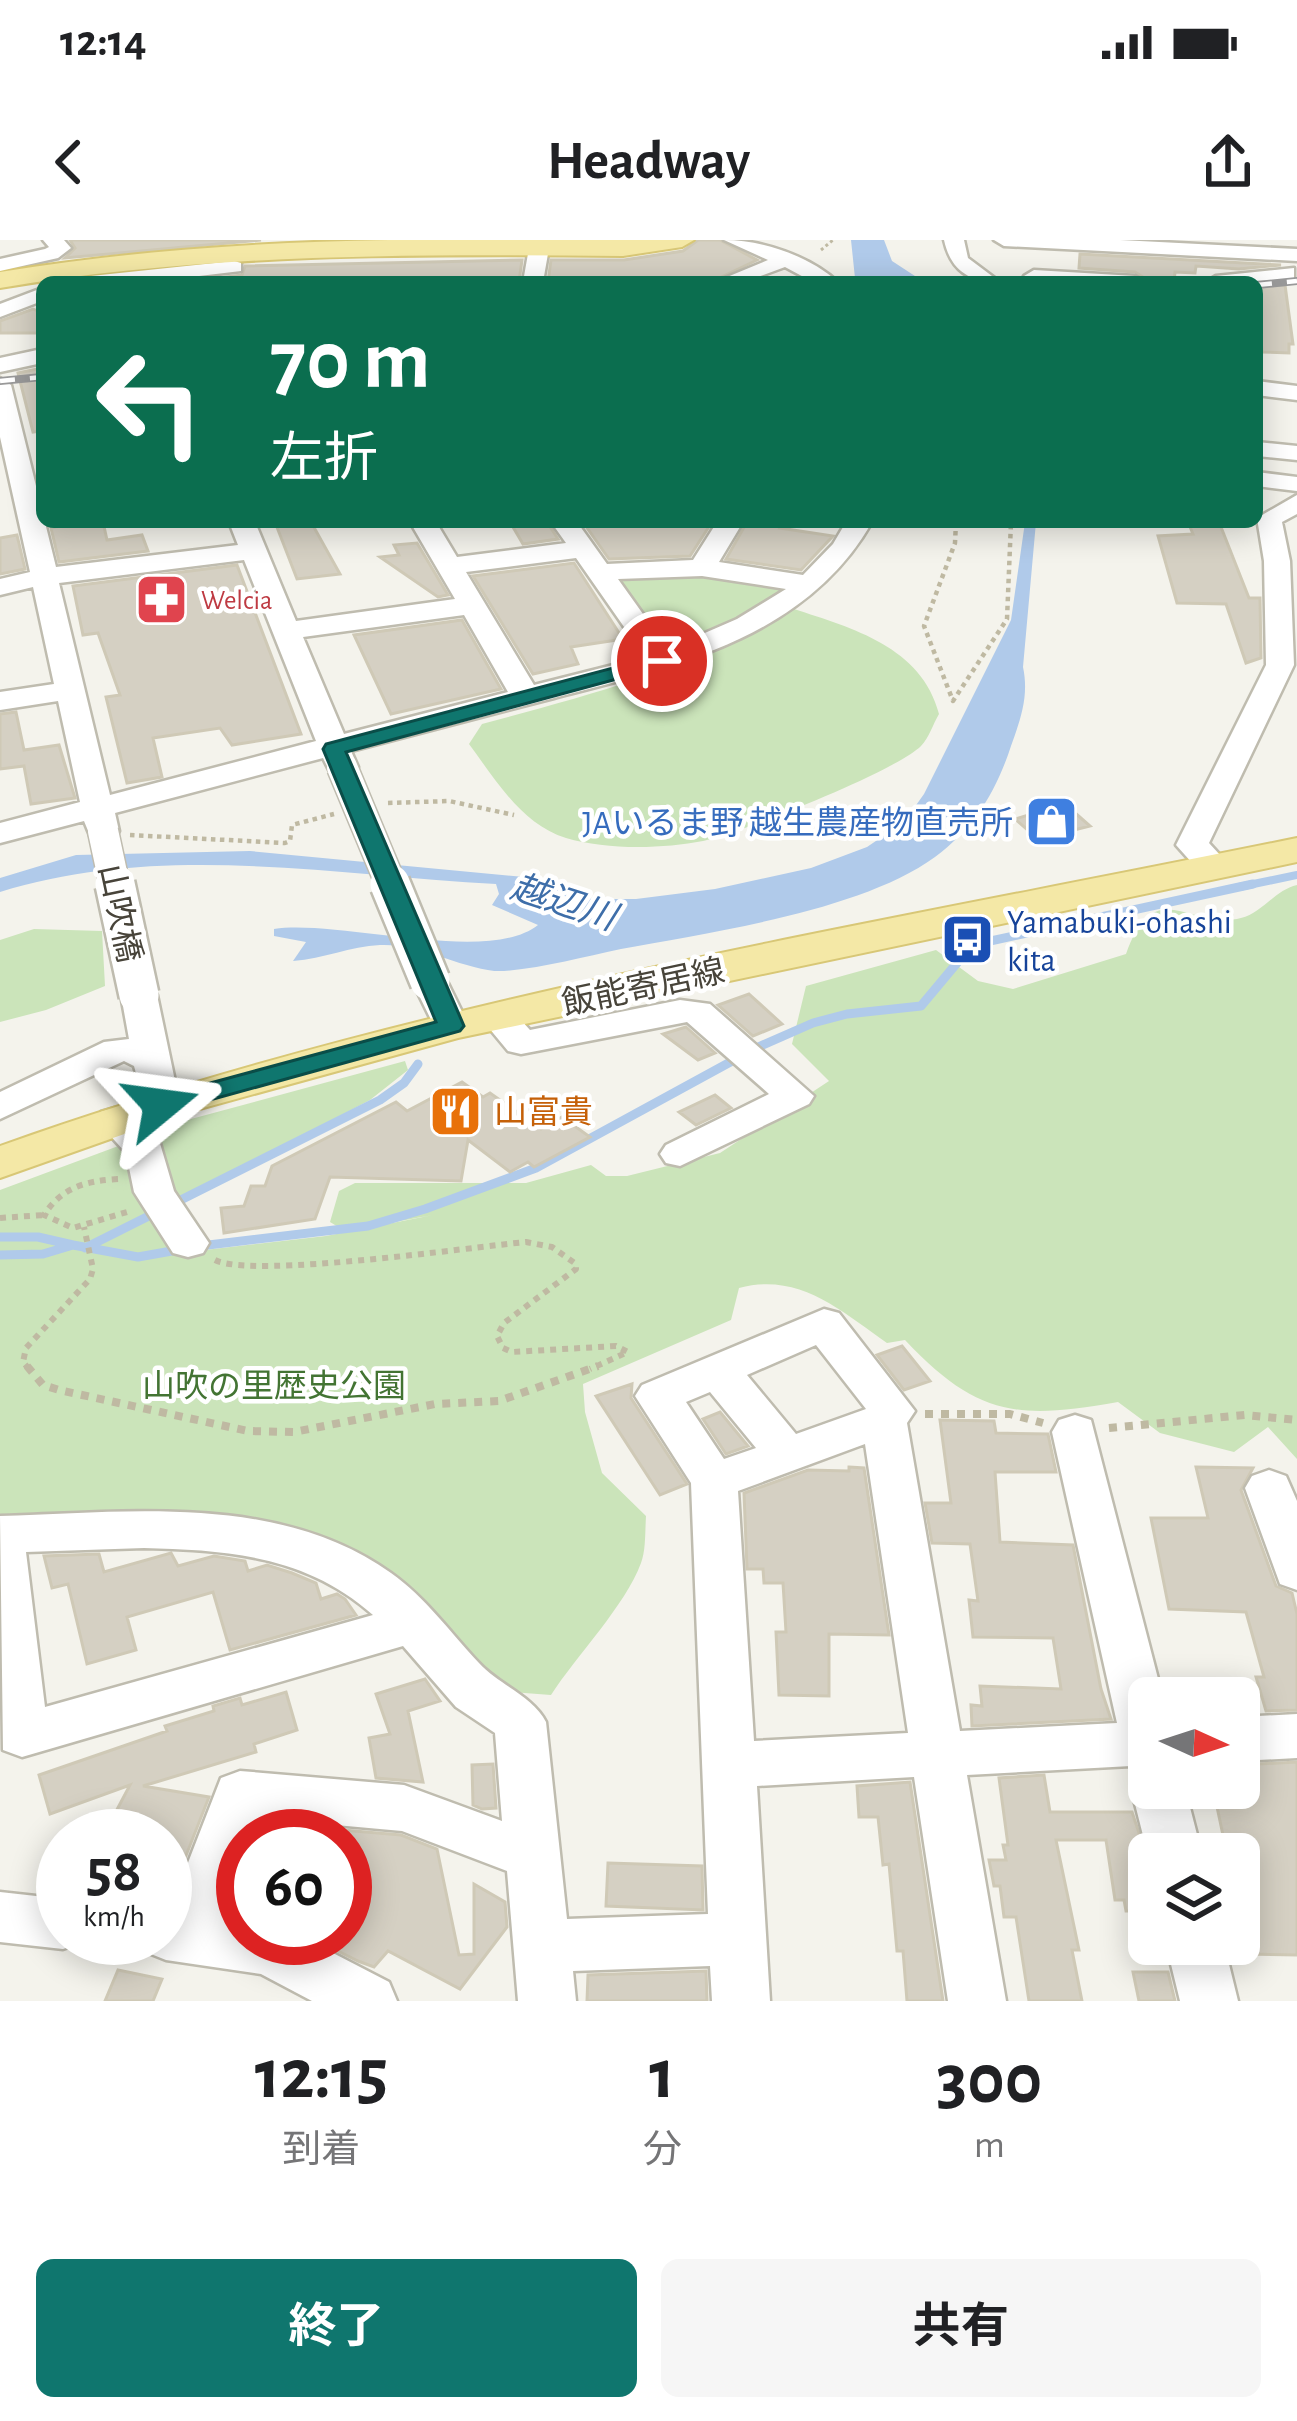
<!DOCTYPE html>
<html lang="ja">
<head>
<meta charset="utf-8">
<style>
	:root { --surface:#fff; --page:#f6f6f6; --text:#202124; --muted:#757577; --accent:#0f766e }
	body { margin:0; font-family:"Alegreya Sans","Noto Sans JP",sans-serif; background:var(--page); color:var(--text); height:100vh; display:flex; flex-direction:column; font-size:45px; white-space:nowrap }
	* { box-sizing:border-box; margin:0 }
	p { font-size:39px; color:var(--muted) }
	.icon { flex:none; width:66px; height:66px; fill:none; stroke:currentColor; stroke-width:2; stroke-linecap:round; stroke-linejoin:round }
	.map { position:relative; height:1761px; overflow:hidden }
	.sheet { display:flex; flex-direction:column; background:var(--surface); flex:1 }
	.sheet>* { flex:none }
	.guide { position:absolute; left:36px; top:36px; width:1227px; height:252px; border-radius:18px; box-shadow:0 6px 30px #0003; background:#0b6e4f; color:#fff; overflow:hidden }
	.needle { width:78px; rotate:93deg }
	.controls { position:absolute; left:1128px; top:1437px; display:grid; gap:24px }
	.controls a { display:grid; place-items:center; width:132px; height:132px; border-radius:18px; background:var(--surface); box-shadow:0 6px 30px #0003; font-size:60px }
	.speed { position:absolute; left:36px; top:1569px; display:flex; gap:24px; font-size:60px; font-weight:700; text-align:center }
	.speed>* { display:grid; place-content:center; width:156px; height:156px; border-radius:50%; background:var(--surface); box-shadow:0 6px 30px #0003; line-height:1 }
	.speed small { font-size:30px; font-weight:400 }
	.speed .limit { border:18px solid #d22; background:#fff; color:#111 }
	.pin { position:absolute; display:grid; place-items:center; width:102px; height:102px; color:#fff; margin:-51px; border:6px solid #fff; border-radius:50%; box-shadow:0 3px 12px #0007 }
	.me { position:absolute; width:132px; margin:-66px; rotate:74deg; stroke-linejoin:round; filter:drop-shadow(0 0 9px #0008) }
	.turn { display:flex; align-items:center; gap:42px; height:252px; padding:0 36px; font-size:54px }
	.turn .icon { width:156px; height:156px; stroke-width:2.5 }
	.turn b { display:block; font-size:84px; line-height:102px }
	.eta { display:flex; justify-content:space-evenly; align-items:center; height:204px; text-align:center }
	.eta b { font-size:72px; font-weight:700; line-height:84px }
	.cta { display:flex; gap:24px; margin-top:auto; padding:24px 36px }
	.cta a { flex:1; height:138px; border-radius:18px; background:var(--accent); color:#fff; font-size:48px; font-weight:700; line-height:138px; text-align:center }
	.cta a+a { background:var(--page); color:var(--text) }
	.status { display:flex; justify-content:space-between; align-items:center; height:84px; padding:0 60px; background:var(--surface); direction:ltr }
	.status svg { height:33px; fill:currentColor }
	header { display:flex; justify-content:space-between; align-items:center; height:156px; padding:0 36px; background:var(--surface); font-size:54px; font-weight:700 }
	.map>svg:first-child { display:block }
	.green { fill:#cbe4ba }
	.water { fill:#b0caea }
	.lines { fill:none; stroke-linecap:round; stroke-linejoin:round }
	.stream-far1 { stroke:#b0caea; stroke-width:8 }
	.stream { stroke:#b0caea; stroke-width:9 }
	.building { fill:#d5d0c3; stroke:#cfc9b6; stroke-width:3 }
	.minor-casing { stroke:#bfbcaf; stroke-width:5 }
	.major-casing { stroke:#d8c776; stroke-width:4 }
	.path-far3 { stroke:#bfb9a2; stroke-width:3; stroke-dasharray:3 3; stroke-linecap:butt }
	.path-far2 { stroke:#bfb9a2; stroke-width:4.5; stroke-dasharray:4.5 4.5; stroke-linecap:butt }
	.path-far1 { stroke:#bfb9a2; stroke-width:6; stroke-dasharray:6 6; stroke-linecap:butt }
	.path { stroke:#bfb9a2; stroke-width:8; stroke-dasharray:8 8; stroke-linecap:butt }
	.minor { fill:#fff; fill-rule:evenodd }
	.major { fill:#f4e8a6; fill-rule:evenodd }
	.rail-casing { stroke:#999; stroke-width:8 }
	.rail { stroke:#fff; stroke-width:4.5; stroke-dasharray:15; stroke-linecap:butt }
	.minor-bridge-far1-casing { stroke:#bfbcaf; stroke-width:33; stroke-linecap:butt }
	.minor-bridge-casing { stroke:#bfbcaf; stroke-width:44; stroke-linecap:butt }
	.minor-bridge-far1 { stroke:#fff; stroke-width:30 }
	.minor-bridge { stroke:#fff; stroke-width:39 }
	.route { fill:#0f766e; stroke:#0a4d48; stroke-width:3 }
	.labels { text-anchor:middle; stroke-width:9; stroke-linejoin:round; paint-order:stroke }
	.far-health-label { font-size:27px; fill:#be3a42; stroke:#fff; text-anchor:start }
	.shop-label { font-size:33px; fill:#366cbe; stroke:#fff; text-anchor:end }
	.street-label { font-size:33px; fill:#48443a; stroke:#fff }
	.transit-label { font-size:33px; fill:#164399; stroke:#fff; text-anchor:start }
	.food-label { font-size:33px; fill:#c56008; stroke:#fff; text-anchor:start }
	.park-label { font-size:33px; fill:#437433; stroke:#fff }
	.water-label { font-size:36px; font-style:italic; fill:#3e6ea9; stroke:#fff }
</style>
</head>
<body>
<div class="status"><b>12:14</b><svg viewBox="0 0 49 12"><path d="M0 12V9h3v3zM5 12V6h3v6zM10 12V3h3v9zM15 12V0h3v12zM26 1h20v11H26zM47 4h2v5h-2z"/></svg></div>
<header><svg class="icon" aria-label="back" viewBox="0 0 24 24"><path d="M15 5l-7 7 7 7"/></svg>Headway<svg class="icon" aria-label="share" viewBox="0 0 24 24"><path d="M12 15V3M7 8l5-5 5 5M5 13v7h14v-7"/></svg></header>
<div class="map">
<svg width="1297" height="1761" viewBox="0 0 1297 1761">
	<rect width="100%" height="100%" fill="#f4f3ec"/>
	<path class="green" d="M689,333L787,349C753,371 705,406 664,405L615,338Z
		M794,369C852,388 922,407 939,474C933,484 929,498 921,506C896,531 741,593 703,601C662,609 606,610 566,598C522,585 495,539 469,504L482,484C591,455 697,427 794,369Z
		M1297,645V1219L1268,1187L1234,1212L1160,1193L1118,1162C1016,1180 977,1176 905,1100L887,1103C840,1070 799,1032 739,1048L731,1080L583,1144L585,1172L602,1233L646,1276C645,1291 646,1310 641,1323C625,1366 577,1415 551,1455L497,1451L375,1321L369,1325L105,1280L0,1274V950L191,879L405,821L408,830L370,860L175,964L205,1010L326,996L433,975L345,991L330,982L339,951L355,943H526L591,925L606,936H627L720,913L829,841L792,804L806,746L936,710L978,741L1013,749L1126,714C1155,632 1190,691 1241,678C1262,673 1275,650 1297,645Z
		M34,689L102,691L105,746L46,770L0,782V700Z"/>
	<path class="water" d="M851,0H884L892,21L915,36C896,41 872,47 855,38Z
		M1025,282H1036L1023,427C1029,456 1021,478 1011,506C996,552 974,588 935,617C861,671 712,692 621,709C583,717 543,728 504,731C470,733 421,703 380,705C350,706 324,719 293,721L306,702L274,696V689C338,679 488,725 538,685L492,665L499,654L496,644C333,635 160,602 0,652V638L76,615L250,611L535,638L592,659H636L715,649L811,628L867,607L904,582L924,554L1011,380Z"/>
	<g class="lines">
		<path class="stream-far1" d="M1239,647L1297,635"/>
		<path class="stream" d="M0,997H38L73,1005
			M200,1006L368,986L425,969L536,928L756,808L813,783L847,774L921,766L972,705L1253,644
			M85,1008L380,860L404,843L418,824
			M0,1015L43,1014L73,1005L138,1017L183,1009"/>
	</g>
	<path class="building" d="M70,0H261L65,18L75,8Z
		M698,0H720L757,20L711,42H548L551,20H624L683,11Z
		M1080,14L1281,25L1239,29L1196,26L1195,33L1175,32L1174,42H1163L1149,41L1135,32L1079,28Z
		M522,20L519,42H187L242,35L245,26Z
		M1257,45H1285L1293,104H1289V113L1262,112Z
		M33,69L42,73V93H0V81Z
		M42,128V191L33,192L18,133Z
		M79,282H103L107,300L142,295L148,311L59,322L51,288Z
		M275,282H311L340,334L297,339Z
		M510,282H547L558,299L523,304Z
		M583,282H712L690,316L609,319Z
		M747,282H784L780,288L833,296L801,330L726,319Z
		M1188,282H1219L1249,358H1260L1261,418L1246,423L1226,364L1177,363L1158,296L1193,294Z
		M17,295L25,329L0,334V298Z
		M417,303L448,355L438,357L380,317L399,315L394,305Z
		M574,323L623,399L571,407L578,424L533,434L473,336Z
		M237,325L301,494L232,505L220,488L153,498L162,537L127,543L106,457L120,455L98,393L83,395L73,346Z
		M462,380L501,449L391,474L354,395Z
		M16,472L24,510L59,505L75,558L31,564L24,526L0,529V474Z
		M1065,564L1090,586L1038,599L1015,579Z
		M749,754L782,784L753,796L718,765Z
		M686,787L715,813L698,820L663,794Z
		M462,842L483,857L490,853L541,889L562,877L590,897L534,927L528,922L510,932L468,900L461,941L330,937L315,979L224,993L221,968L244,966L251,946H265L272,926L396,862L407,871Z
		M715,855L731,868L696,885L679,872Z
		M902,1106L930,1141L904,1150L877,1115Z
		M632,1144L631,1158L687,1244L660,1255L596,1156Z
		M720,1172L748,1206L726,1214L703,1179Z
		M940,1180L994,1181L996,1193L1048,1194L1056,1232H995L1000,1302L1073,1305L1101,1449L1111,1479L972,1486L971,1465L982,1466L980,1446L1061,1449L1053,1398L973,1397L969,1360L978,1361L970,1304L932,1303L925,1263H951Z
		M849,1227L864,1228L889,1395L829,1394V1456L779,1455L776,1392H786L783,1343H764L763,1329H747L744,1253L808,1230L849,1231Z
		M1196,1227L1253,1228L1241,1250L1276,1346L1292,1353L1297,1374V1470L1266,1471L1256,1437H1264L1246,1372L1169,1369L1151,1278H1208Z
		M171,1313L178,1326L214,1316L245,1321L248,1331L267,1325L292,1333L316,1343L321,1359L337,1354L345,1359L356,1375L230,1410L213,1352L127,1377L136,1410L87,1424L68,1344L52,1348L44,1316L99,1314L104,1332Z
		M425,1439L440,1461L408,1471L423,1542L376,1538L369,1498L390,1494L376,1454Z
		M286,1452L297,1490L254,1504L256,1512L143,1546L209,1557L167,1664L165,1596H103L130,1545L50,1574L39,1535L167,1491L165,1486L214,1471L213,1466L240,1458L242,1465Z
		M1297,1522V1715L1245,1714L1239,1683V1614H1227L1213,1548H1239V1525Z
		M493,1524L496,1568L482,1569L473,1565L472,1525Z
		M1044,1535L1050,1572H1132L1149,1623V1671H1126L1124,1660H1115L1106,1600H1056L1079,1710H1072L1082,1761H1029L1016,1677H1004L1000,1646H994L989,1620H1006L1003,1605H1008L999,1538Z
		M910,1542L943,1761H907L903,1711H897L889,1624L883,1625L878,1577H859L857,1546Z
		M284,1585L401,1595L437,1609L459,1715L474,1714V1644L505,1662L507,1687L460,1749L388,1711L374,1727L358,1721L336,1710L345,1698V1670L363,1642L345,1639V1596H282Z
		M608,1623L702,1626L703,1670L606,1666Z
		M118,1730L162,1739L153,1761H105Z
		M706,1731L707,1761H587L588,1735Z
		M1133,1732H1168L1175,1761H1139Z"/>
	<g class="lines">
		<defs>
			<path id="minor" d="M43,0H64L71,8L58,18L0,31V19L45,9L49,7Z
				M724,0C763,0 809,16 838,42H813L785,27L744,42H715L768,20Z
				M944,0H964L968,18L1000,42C969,42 951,31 944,0Z
				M994,0H1120L1297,9V21L1004,6Z
				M539,2L549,8L543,42H523L529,8Z
				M234,21L241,23V31L149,42H81L91,36Z
				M1294,28V40L1206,42L1216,36Z
				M1034,30L1135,36L1145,42L1027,40L1024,36Z
				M42,48V61L0,77V64Z
				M42,109V123L0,132V118Z
				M0,138L11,145L56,327L238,305L229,282H255L296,381L455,359L410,282H436L457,317L566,303L551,282H577L607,324L693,320L717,282H743L719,322L803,335L833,304L846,282H872C806,398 674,427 554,458C487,476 419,493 351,511L358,527L353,534H331L323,518L115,573L119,591L115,598H91L84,581L0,603V583L80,562L58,461L0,470V452L54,444L33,347L0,355V339L30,332L0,197ZM576,318L645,417L534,445L466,332ZM244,320L316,501L110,555L59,343ZM702,336L786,349L737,379L668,409L618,339ZM464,375L508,452L344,494L303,397Z
				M1257,141L1297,146V160L1257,155Z
				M1257,202L1297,206V220L1257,216Z
				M1257,232L1297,237V251L1257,246Z
				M1297,255V274L1282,282L1290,321L1294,425L1209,603L1231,627L1214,637L1202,634L1176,605L1266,425L1264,321L1257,278Z
				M430,730L443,733L469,786L464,794H438L412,741L417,733Z
				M139,744L152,747L157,755L180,865L175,873H147L134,826L124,821L0,879V852L104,802L129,799L121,755L126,747Z
				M680,760L710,764L814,856L809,864L680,926L666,923L660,914L666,905L769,854L687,782L521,814L508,811L479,776L484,768H510L530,790Z
				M115,868L129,872L159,900L174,951L209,1003L203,1013L188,1017L173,1013L134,952L126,913L96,880L101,872Z
				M824,1069L839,1073L915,1171L907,1183L960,1491L1117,1483L1052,1192L1059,1180L1075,1175L1091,1180L1163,1458H1149V1548H1185L1202,1614H1149V1619L1131,1548L1144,1530L1131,1526L967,1535L1006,1761H948L914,1537L757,1546L770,1761H712L710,1726L573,1731L576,1761H518L507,1631L402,1591L258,1578L252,1596H243V1621L223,1677L243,1679V1698H304L389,1742L397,1761H312L261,1734L166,1720L146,1712L139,1698H165V1669H170L221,1538L240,1531L404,1545L502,1581L495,1493L456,1467L403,1406L22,1517L3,1510L0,1276C129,1272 279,1253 391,1333C426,1358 449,1391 479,1423C499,1445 533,1456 546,1482L567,1679L708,1674L691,1243L635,1156L642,1145ZM816,1105L866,1169L796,1194L747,1135ZM710,1152L756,1208L724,1219L686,1162ZM865,1204L908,1493L754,1501L738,1251ZM144,1308C228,1310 307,1316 373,1375L45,1467L26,1312Z
				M1269,1230L1286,1236L1297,1261V1350L1280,1344L1245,1248L1252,1236Z
				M1297,1474V1518L1239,1521V1477Z
				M0,1652L63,1659V1698H85L83,1702L63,1709L0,1702Z
				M1166,1704H1224L1238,1761H1180Z"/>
			<path id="major" d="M389,0H694L682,7L623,16C414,14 207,13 0,48V32C129,11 258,2 389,0Z
				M1297,598V622L458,798L178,875L0,938V906C419,757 863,687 1297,598Z"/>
		</defs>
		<use href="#minor" class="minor-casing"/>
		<use href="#major" class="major-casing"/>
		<path class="path-far3" d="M821,10L833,0"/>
		<path class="path-far2" d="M956,282L955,303L924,386L953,461L1007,379L1011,282
			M388,563L449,561L514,575
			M130,595L285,603L290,601L292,585L334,574"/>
		<path class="path-far1" d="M118,939C86,941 62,947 44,975L73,988L127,972
			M0,978L44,975
			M215,1020C253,1039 471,1007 526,1002L552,1007L576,1024V1029L504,1083L497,1096L503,1108L512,1112L616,1106L628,1112L590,1129
			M29,1129L23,1122L26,1108L90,1039L93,1029L84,987"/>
		<path class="path" d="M27,1126L43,1145L59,1150L248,1191L294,1192L435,1164L499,1161L598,1126
			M925,1174H1010L1043,1183
			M1109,1188L1245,1175L1297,1180"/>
		<use href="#minor" class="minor"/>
		<use href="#major" class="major"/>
		<defs>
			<path id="rail" d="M1257,45L1297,41
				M0,141L42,137"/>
		</defs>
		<use href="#rail" class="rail-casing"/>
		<use href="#rail" class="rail"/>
		<defs>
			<path id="minor-bridge-far1" d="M342,527L392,647
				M103,591L115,647"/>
			<path id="minor-bridge" d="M115,644L139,755
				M390,644L430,741"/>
		</defs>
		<use href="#minor-bridge-far1" class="minor-bridge-far1-casing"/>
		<use href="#minor-bridge" class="minor-bridge-casing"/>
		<use href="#minor-bridge-far1" class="minor-bridge-far1"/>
		<use href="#minor-bridge" class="minor-bridge"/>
	</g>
	<path class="route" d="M662,415L672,421L669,425L346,512L464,786L460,791L170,871H151L147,865L151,859L436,782L323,509L326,504Z"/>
	<defs>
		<symbol id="pharmacy-square" viewBox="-11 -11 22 22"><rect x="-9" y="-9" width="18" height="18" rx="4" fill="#e0444e" stroke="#fff"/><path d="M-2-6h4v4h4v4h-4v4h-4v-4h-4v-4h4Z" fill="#fff"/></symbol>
		<symbol id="shop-square" viewBox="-11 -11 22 22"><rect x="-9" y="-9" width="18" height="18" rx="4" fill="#3f7fe0" stroke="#fff"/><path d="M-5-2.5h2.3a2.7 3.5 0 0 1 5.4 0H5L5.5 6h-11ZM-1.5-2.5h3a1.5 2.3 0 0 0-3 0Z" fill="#fff"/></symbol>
		<symbol id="bus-square" viewBox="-11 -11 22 22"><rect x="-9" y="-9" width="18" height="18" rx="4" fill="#1a4fb4" stroke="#fff"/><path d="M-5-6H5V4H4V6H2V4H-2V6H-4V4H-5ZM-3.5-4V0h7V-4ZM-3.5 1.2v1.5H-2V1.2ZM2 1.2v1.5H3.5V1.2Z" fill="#fff"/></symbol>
		<symbol id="restaurant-square" viewBox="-11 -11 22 22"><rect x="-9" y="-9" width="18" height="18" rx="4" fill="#e8710a" stroke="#fff"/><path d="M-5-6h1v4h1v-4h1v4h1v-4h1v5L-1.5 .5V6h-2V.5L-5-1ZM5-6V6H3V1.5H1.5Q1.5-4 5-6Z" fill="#fff"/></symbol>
	</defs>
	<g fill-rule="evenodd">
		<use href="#pharmacy-square" x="132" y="330" width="59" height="59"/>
		<use href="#shop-square" x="1022" y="552" width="59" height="59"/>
		<use href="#bus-square" x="938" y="670" width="59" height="59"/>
		<use href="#restaurant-square" x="426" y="842" width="59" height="59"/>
	</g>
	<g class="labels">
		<g class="far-health-label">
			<text x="201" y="369">Welcia</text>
		</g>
		<g class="shop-label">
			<text x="1013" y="594">JAいるま野 越生農産物直売所</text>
		</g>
		<g class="street-label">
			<text transform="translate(121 673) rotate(78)" y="12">山吹橋</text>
			<text transform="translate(643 746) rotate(-12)" y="12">飯能寄居線</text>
		</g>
		<g class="transit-label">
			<text x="1007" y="693">Yamabuki-ohashi<tspan x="1007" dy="38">kita</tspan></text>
		</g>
		<g class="food-label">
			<text x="494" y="883">山富貴</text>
		</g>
		<g class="park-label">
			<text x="274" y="1157">山吹の里歴史公園</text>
		</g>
		<g class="water-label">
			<text transform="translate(564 661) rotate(18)" y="13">越辺川</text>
		</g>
	</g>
</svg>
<div class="controls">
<a><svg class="needle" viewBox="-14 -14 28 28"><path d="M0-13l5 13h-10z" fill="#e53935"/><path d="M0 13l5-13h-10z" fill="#757577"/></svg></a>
<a><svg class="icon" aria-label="layers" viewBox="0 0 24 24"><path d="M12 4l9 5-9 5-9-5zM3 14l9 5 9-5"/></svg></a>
</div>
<div class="speed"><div>58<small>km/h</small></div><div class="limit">60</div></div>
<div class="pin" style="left:662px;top:421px;background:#d93025"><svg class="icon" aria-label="arrive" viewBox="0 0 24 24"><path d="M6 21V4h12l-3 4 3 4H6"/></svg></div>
<svg class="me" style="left:161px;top:865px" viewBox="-20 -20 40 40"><path d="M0-17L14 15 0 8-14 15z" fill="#0f766e" stroke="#fff" stroke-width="4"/></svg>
<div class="guide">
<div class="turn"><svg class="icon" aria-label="left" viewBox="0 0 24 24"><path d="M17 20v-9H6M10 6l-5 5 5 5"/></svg><div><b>70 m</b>左折</div></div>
</div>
</div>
<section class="sheet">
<div class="eta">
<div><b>12:15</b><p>到着</p></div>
<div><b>1</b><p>分</p></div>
<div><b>300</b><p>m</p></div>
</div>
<div class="cta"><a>終了</a><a>共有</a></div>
</section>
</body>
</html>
